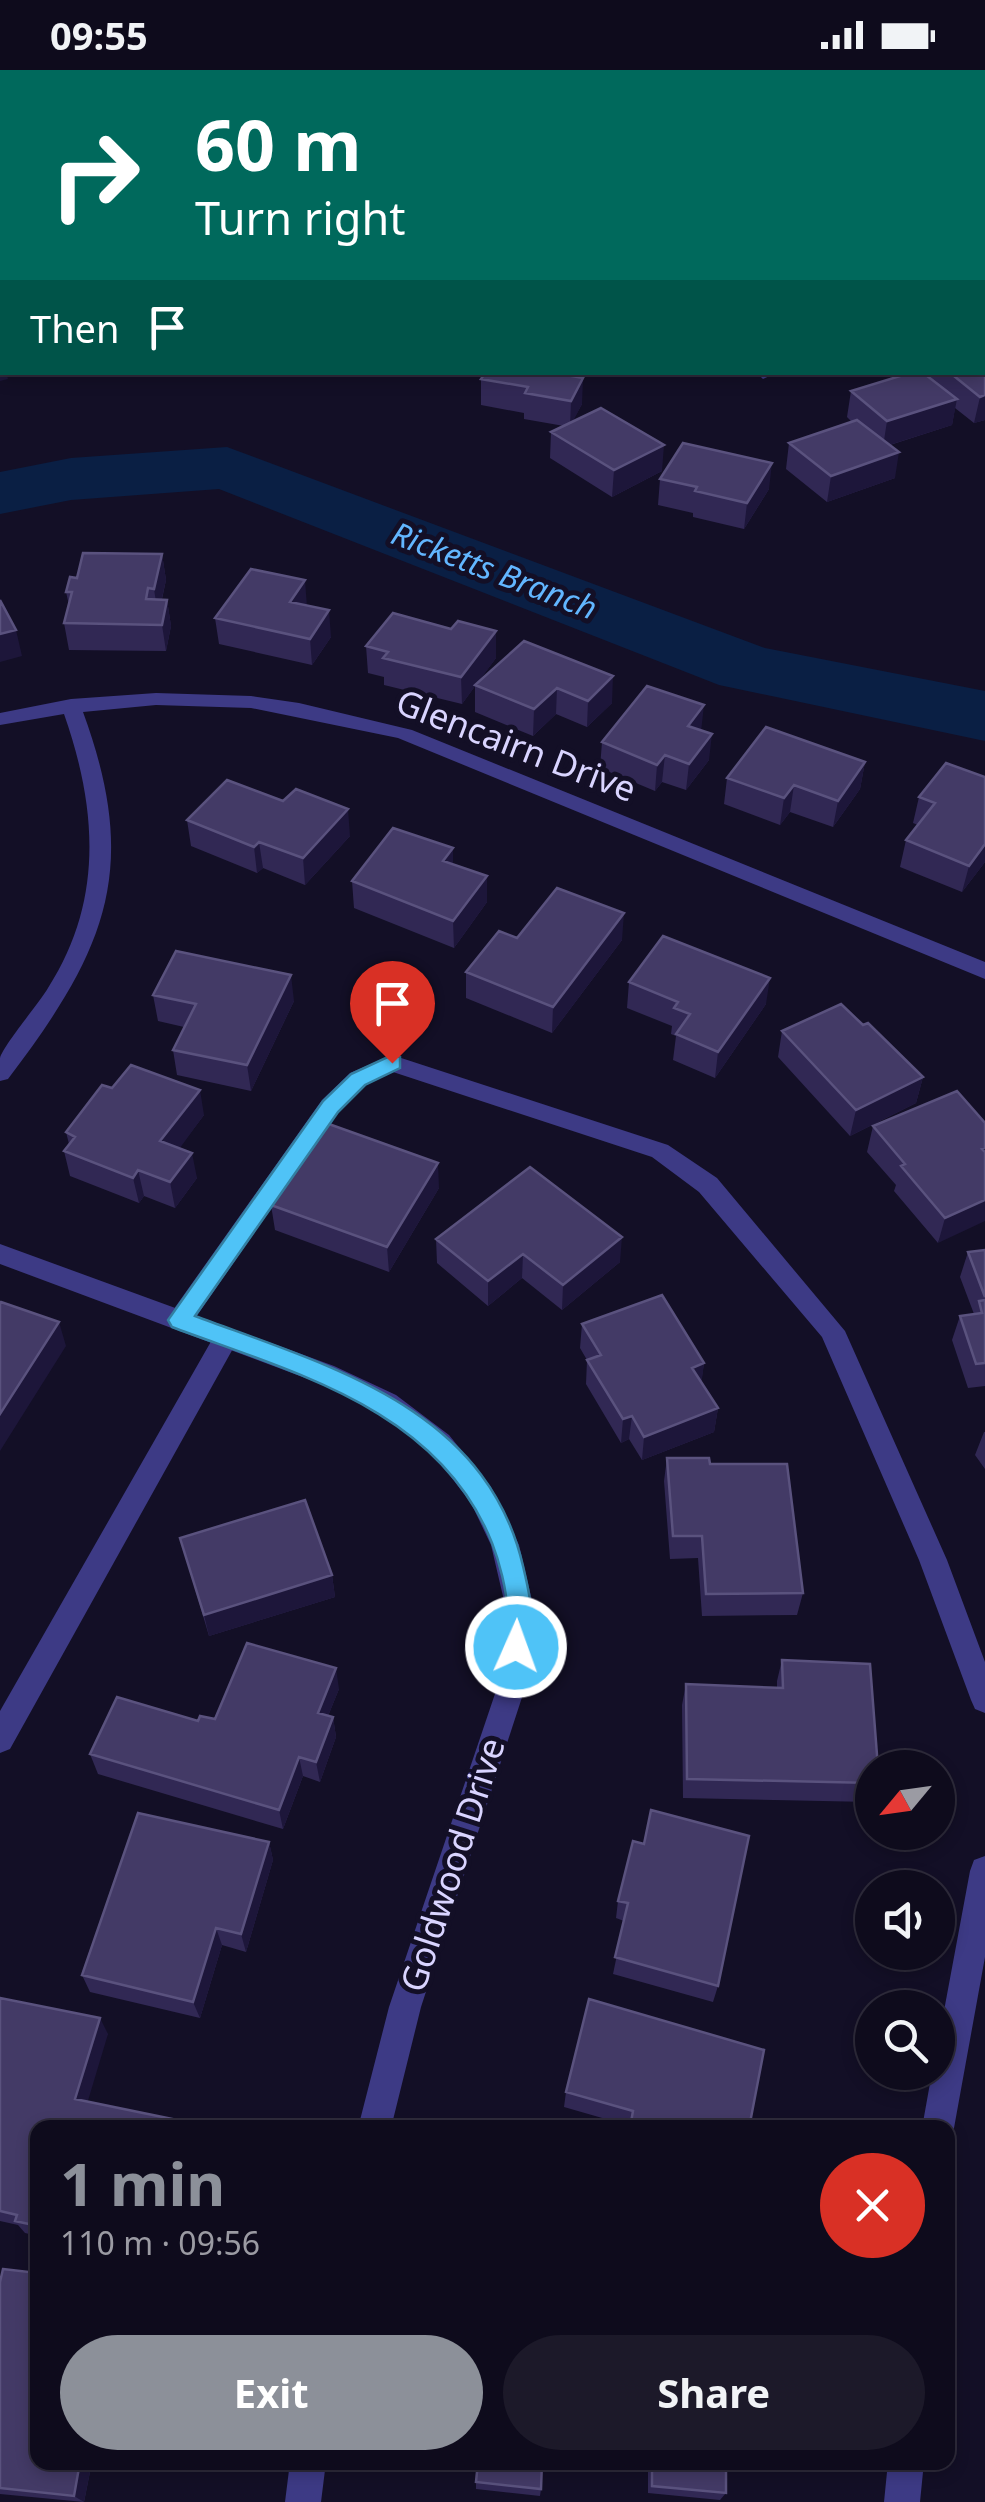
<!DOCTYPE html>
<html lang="en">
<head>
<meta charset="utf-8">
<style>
	:root { --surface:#0e0b1c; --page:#1c1929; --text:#f1f3f6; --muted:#9b9ba3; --line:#2e2b3b; --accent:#8c9099 }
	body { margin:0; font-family:"Noto Sans",sans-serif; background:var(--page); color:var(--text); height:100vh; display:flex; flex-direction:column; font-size:38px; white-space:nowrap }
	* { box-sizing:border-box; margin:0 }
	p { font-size:32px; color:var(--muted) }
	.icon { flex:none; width:55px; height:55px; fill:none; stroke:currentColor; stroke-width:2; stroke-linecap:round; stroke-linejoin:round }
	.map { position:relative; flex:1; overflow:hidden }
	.panel { position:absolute; left:30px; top:2050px; width:925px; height:350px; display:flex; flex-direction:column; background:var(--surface); border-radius:20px; box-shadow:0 5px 15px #0003,0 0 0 2px var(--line) }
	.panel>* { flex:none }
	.hud { position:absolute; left:0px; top:0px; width:985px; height:305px; box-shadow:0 5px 15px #0003,0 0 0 2px var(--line); background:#00695c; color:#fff; overflow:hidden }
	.needle { width:65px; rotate:241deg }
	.buttons { position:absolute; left:855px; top:1680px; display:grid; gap:20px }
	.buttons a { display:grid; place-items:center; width:100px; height:100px; border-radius:50%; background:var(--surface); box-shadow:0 5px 15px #0003,0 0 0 2px var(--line); font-size:50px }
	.pin { position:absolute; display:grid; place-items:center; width:85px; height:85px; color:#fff; margin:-102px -42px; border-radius:50% 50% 50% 0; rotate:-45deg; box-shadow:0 0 10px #0007 }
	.pin .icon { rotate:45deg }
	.me { position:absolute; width:110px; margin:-55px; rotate:2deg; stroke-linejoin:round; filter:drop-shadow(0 0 8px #0008) }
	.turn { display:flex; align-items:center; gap:35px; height:210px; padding:0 30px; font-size:45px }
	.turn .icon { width:130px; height:130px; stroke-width:2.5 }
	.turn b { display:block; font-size:70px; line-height:85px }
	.then { display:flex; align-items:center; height:95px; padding:0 30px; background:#0003; gap:20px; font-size:38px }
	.round { display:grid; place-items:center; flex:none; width:105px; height:105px; border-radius:52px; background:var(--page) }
	.overview { display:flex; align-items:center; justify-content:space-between; height:170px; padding:0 30px }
	h1 { font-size:60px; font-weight:700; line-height:75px; color:var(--accent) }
	.action { display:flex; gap:20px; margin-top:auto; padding:20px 30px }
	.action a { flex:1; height:115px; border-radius:60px; background:var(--accent); color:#fff; font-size:40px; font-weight:700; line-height:115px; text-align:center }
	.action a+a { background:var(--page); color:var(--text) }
	.status { display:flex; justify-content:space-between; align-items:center; height:70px; padding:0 50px; background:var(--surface); direction:ltr }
	.status svg { height:28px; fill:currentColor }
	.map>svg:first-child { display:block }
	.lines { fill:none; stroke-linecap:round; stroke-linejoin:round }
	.river { fill:#0a1f44; fill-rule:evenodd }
	.lane { fill:#3d3a85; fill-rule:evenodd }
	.street { fill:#3d3a85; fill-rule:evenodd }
	.secondary { fill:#6f6bff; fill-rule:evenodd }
	.wall { fill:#312854 }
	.shaded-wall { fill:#1d163a }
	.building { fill:#433a66; stroke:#5a527e; stroke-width:2.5 }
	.route { fill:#4fc3f7; stroke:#337fa1; stroke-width:2.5 }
	.labels { text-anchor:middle; stroke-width:10; stroke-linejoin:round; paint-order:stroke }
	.far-water-label { font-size:32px; font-style:italic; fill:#62b6ff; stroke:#130f26 }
	.street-label { font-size:35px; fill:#d9d4ff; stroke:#130f26 }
</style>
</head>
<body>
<div class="status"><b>09:55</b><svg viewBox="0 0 49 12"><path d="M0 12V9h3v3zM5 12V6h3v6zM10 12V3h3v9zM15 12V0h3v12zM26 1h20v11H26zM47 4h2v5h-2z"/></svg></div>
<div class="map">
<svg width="985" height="2432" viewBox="0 0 985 2432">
	<rect width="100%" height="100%" fill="#130f26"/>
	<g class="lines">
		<path class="river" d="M227,377L765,578L985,621V671L719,615L219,419L71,430L0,444V402L71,388Z"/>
		<path class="lane" d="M938,0H955L957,2H940Z
			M982,18L985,19V28L982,27Z
			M392,985L668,1075L717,1108L845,1261L947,1490L985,1592V1643L975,1639L971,1630L919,1490L822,1267L699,1122L652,1087L393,1002L366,1015L338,1042L189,1257H171L167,1250L171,1243L322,1030L350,1003Z
			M226,1258L235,1261L239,1268L235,1275L10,1679L0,1683V1641L217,1261Z
			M985,1786V1887L954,2058L948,2071V2058H922L932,2002H938V1973L970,1801L974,1790Z
			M888,2392H924L920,2432H884Z"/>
		<path class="street" d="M2,223V233L0,234V224Z
			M982,234H985V244H982Z
			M756,302H778L763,309Z
			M156,623L251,626L299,633L412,660L985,892V909L398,668L251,638L156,635L83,642C141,800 106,880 8,1009L0,1011C0,1005 0,995 0,988C3,976 39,933 48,918C104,831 97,738 64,644L0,655V643L71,629Z
			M0,1174L334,1296L396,1325L449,1365L491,1417L519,1475L534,1539L526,1615L421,1937L391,2058H358L389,1937L498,1615L506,1539L491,1475L471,1433L431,1381L378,1341L316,1312L0,1194Z
			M290,2392H326L321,2432H285Z"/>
		<path class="secondary" d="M770,0H784L785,2H772Z
			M982,188H985V199L982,198Z"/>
	</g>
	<path class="wall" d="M537,0H706V2H537Z
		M2,251V282L0,279V252Z
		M486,302H562V305L582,334L572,352L662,401L612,427L550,388L551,362L564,356L524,349V343L481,335V309Z
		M913,302H982L985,350L974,353L955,338L952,355L890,375L895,408L827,432L786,399L789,373L852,352L847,347L851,321Z
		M660,409L769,419L744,459L693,447V443L658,435Z
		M162,484L166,510L162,529L167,530L171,556L166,581L69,580L64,553L69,535L66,522L77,508Z
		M215,548L331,567L312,595L219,574Z
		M524,571L612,633L587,657L556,644L533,666L475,642V616L462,634L384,615V607L368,603L366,576L496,588L477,613Z
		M702,660L709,690L686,720L662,712L655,721L600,698L602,672Z
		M865,692L860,719L833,757L790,742L780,755L724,734L727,708Z
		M946,693L985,792L962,822L900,797L906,770L918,755L913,753L919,727Z
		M187,750L350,766L305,815L263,798L257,803L191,776Z
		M453,778V794L487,832L454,878L354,838L352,811Z
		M517,868L622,870L552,963L466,928V902Z
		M629,912L766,934L715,1008L673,990L676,966L671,964L672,956L627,938Z
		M153,925L294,931L251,1021L177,1005L173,980L184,957L158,951Z
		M782,961L923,1007L916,1033L850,1066L778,987Z
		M204,1045L179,1078L197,1108L175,1138L144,1126L139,1133L70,1106L64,1081L69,1074L66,1062Z
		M985,1053L938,1173L894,1121L896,1115L867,1082L873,1056Z
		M439,1118L389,1202L275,1160L271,1135Z
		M436,1169L620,1192L562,1240L522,1208L488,1236L437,1193Z
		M985,1180V1316L968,1318L952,1270L960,1246L974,1244L960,1207L968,1182Z
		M582,1254L704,1293L701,1313L718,1338L714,1362L642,1390L629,1369L621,1373L586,1314L587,1290L580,1278Z
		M984,1362H985V1399L975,1385Z
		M667,1388L710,1394L803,1523L797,1545L702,1546L698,1488L670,1489L664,1411Z
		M180,1468L332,1505L335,1527L209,1566Z
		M782,1590L872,1698L871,1732L683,1728L682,1635L686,1614L777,1618V1611Z
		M339,1619L328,1646L333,1647L336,1667L320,1712L303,1706L283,1759L98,1704L90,1684L198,1651L215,1649Z
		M633,1771L718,1916L713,1932L613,1904L624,1851L616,1848L618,1831Z
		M269,1772L273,1790L246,1882L222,1875L200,1948L90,1922L82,1905Z
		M0,1928L108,1964L38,2058V2166L25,2163L18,2155L0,2151Z
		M566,2022L749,2058L630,2056L564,2037Z
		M0,2212L38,2392H92L84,2432L0,2424Z
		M554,2392H726V2423L720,2430L648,2423V2402Z
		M476,2412L541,2419L540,2426L476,2419Z"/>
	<path class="shaded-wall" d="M90,0H123L124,2H75Z
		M139,0H211L212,2H140Z
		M631,0H663V2H631Z
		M677,0H706V2H677Z
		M985,84V102L982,108V85Z
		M0,156H2V182L0,183Z
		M0,284H2V302H6L8,309L0,311Z
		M583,308L582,334L570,357L571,331Z
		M985,325V350L974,353L980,327Z
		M957,329L952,355L883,377L887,351Z
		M664,375L662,401L612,427L614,400Z
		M899,382L895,408L827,432L831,406Z
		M772,393L769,419L744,459L747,433Z
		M162,484L166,510L158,545L154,519Z
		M305,510L307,537L290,532Z
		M167,530L171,556L166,581L162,555Z
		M329,540L331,567L312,595L310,569Z
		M16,560L22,586L0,592V564Z
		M496,561V588L462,634L461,607Z
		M613,606L612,633L587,657L588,631Z
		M557,618L556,644L533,666L534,639Z
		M704,635L701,662L688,656Z
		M712,664L709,690L686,720L689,694Z
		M665,685L662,712L655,721L657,695Z
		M865,692L860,719L833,757L838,731Z
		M794,715L790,742L780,755L784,728Z
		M348,739L350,766L305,815L303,788Z
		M259,772L263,798L257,803L254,777Z
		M985,774V792L962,822L969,796Z
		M453,778V805L443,791Z
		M487,806V832L454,878L453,851Z
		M624,843L622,870L552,963L553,937Z
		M291,905L294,931L251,1021L247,995Z
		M770,908L766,934L715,1008L718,982Z
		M923,1007L916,1033L850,1066L856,1040Z
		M200,1020L204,1045L166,1097L160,1071Z
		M192,1083L197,1108L175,1138L170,1112Z
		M438,1093L439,1118L389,1202L387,1177Z
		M138,1100L144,1126L139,1133L133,1108Z
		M985,1130V1151L938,1173L945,1148Z
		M622,1167L620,1192L562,1240L563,1215Z
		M523,1184L522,1208L488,1236V1211Z
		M59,1252L66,1276L0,1381V1344Z
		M704,1293L701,1317L692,1298Z
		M718,1338L714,1362L642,1390L644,1367Z
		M632,1346L629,1369L621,1373L623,1349Z
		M332,1505L335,1527L209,1566L204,1545Z
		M336,1598L339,1619L321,1663L318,1643Z
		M333,1647L336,1667L320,1712L316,1692Z
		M299,1687L303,1706L283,1759L279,1740Z
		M269,1772L273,1790L246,1882L241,1864Z
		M216,1858L222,1875L200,1948L193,1932Z
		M100,1948L108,1964L84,2044L75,2029Z
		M80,2392H92L84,2432L74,2426Z"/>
	<path class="building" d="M10,0H34L35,2H2V23L0,24V2Z
		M51,0H90L75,2H52Z
		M541,0H620L623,2H545Z
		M982,58L985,60V84L982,85Z
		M0,129H2V156H0Z
		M982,282H985V325L980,327L949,302H982Z
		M486,302H550L583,308L571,331L525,323L528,317L481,309Z
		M913,302H922L957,329L887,351L851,321Z
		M601,338L664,375L614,400L551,362Z
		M857,350L899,382L831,406L789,373Z
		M683,373L772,393L747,433L695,421L697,417L660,409Z
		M83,483L162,484L154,519L148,518L146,529L167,530L162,555L64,553L72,522H66L70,507L77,508Z
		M251,499L305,510L290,532L329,540L310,569L215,548Z
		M0,530L16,560L0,564Z
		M393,543L451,559L458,551L496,561L461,607L383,588L388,582L366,576Z
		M524,571L613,606L588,631L557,618L534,639L475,615Z
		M647,616L704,635L688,656L712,664L689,694L665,685L657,695L602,672Z
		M766,657L865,692L838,731L794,715L784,728L727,708Z
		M946,693L985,707V774L969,796L906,770L935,733L919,727Z
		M227,710L283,731L296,719L348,739L303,788L259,772L254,777L187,750Z
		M393,758L453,778L443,791L487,806L453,851L352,811Z
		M557,818L624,843L553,937L466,902L499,861L517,868Z
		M663,866L770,908L718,982L676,964L690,944L674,938L678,932L629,912Z
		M176,881L291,905L247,995L173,980L196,934L153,925Z
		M841,934L863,955L868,953L923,1007L856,1040L782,961Z
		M131,995L200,1020L160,1071L192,1083L170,1112L138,1100L133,1108L64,1081L75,1067L66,1062L102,1015L112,1018Z
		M957,1021L985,1053V1078L982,1079L985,1082V1130L945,1148L901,1096L905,1094L873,1056Z
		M326,1053L438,1093L387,1177L271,1135Z
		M530,1097L622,1167L563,1215L523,1184L488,1211L436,1169Z
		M985,1180V1227L968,1182Z
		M662,1225L704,1293L692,1298L718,1338L644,1367L632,1346L623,1349L587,1290L601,1285L582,1254Z
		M985,1230V1293L976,1294L960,1246L982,1243L979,1231Z
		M1,1232L59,1252L0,1344V1233Z
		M667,1388H709L710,1394H787L803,1523L706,1524L702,1466H673Z
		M305,1430L332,1505L204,1545L180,1468Z
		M247,1573L336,1598L318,1643L333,1647L316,1692L299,1687L279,1740L90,1684L117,1627L198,1651L200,1646L215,1649Z
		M782,1590L870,1594L878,1698H872V1713L687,1709L686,1614L783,1618Z
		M651,1740L749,1766L718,1916L615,1887L628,1833L618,1831L633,1771L644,1774Z
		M138,1743L269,1772L241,1864L216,1858L193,1932L82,1905Z
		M0,1928L100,1948L75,2029L182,2051L180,2058H38V2156L15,2151L17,2145L0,2141Z
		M589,1929L764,1980L749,2058H630L633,2041L566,2022Z
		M3,2199L38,2203V2392H80L74,2426L0,2418V2212Z
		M478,2392H542L541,2419L476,2412Z
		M629,2392H726V2423L652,2416V2395Z"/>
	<path class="route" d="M392,985L400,987V998L365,1015L338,1042L195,1246C329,1296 486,1337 523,1496C530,1526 538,1557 525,1586L516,1589L507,1586C500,1571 508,1556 507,1540C507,1520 499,1491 492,1473C439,1339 294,1303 172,1257L168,1250L323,1031L351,1004Z"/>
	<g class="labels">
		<g class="far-water-label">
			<text transform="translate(494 501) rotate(21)" y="11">Ricketts Branch</text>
		</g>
		<g class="street-label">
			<text transform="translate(516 676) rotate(21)" y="12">Glencairn Drive</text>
			<text transform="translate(453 1795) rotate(-72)" y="12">Goldwood Drive</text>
		</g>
	</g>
</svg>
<div class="buttons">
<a><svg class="needle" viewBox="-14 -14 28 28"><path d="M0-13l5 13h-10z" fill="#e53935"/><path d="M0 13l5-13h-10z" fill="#9b9ba3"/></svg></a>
<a><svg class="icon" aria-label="sound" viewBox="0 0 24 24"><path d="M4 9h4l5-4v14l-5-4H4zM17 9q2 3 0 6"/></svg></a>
<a><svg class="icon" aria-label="search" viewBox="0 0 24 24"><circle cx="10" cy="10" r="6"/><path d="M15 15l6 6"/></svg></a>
</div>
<div class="pin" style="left:392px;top:993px;background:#d93025"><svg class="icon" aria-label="arrive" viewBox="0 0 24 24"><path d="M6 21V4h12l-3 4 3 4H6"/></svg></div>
<svg class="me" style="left:516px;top:1577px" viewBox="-20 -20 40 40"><circle r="17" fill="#4fc3f7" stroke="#fff" stroke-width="3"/><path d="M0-11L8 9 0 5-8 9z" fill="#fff"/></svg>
<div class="hud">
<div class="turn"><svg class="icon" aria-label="right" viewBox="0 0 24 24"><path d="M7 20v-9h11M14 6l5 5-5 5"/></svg><div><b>60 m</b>Turn right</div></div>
<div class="then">Then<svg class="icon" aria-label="arrive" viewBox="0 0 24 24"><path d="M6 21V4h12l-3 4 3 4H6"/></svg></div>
</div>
<section class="panel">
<div class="overview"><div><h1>1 min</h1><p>110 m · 09:56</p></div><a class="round" style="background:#d93025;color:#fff"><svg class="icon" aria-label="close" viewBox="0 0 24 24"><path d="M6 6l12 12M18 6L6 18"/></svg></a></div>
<div class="action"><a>Exit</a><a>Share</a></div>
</section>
</div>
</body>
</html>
